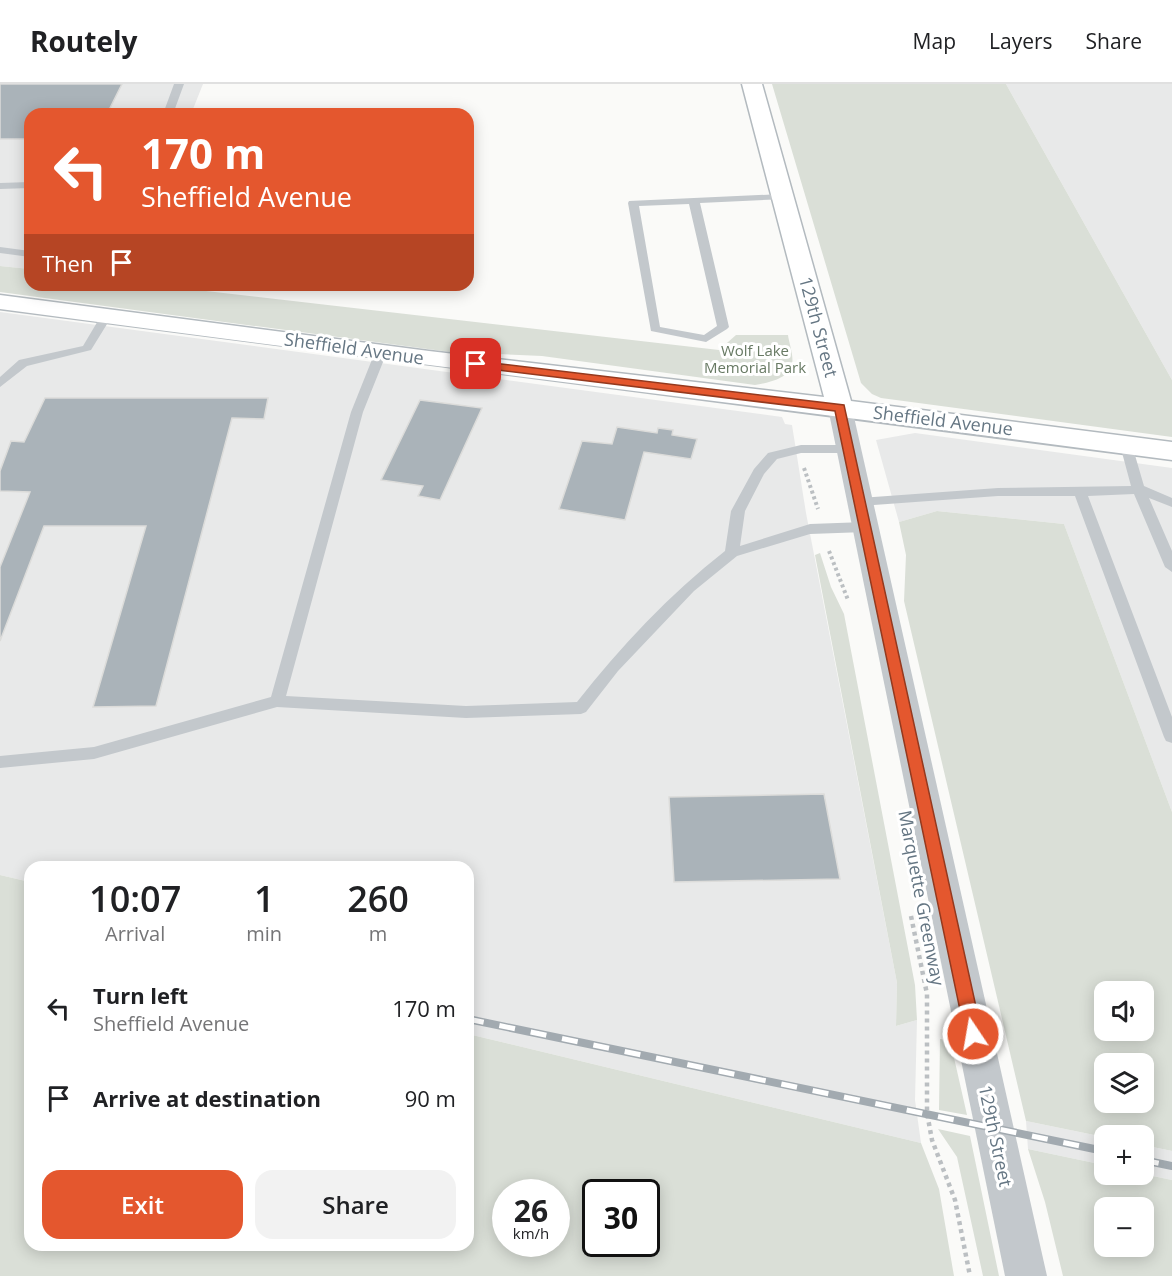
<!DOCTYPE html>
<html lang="en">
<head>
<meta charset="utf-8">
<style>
	:root { --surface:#fff; --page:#f2f2f2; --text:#202124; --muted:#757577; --line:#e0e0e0; --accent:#e4572e }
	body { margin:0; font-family:"Open Sans",sans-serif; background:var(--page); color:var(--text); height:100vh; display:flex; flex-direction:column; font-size:22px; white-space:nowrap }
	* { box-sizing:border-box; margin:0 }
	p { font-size:20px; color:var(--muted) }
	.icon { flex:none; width:33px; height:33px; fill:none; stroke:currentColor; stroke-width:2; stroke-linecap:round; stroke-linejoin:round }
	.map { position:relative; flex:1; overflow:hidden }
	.panel { position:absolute; left:24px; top:777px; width:450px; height:390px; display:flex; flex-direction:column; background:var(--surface); border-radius:18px; box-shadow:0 3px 15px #0003 }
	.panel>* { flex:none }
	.hud { position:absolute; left:24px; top:24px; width:450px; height:183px; border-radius:18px; box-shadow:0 3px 15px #0003; background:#e4572e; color:#fff; overflow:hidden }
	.controls { position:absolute; left:1094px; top:897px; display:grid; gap:12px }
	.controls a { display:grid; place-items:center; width:60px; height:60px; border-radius:12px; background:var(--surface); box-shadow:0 3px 15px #0003; font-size:30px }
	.speed { position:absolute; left:492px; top:1095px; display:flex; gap:12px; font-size:30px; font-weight:700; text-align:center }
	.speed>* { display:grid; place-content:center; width:78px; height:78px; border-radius:50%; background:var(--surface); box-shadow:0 3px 15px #0003; line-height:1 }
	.speed small { font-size:15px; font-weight:400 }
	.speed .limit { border:3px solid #111; border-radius:9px; background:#fff; color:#111 }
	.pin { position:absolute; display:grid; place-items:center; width:51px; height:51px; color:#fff; margin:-26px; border-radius:12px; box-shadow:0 3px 9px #0006 }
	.me { position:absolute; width:66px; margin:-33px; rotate:348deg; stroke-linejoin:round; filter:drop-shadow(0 0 4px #0008) }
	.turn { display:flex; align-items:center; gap:21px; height:126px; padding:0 18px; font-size:27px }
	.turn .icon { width:78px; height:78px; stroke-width:2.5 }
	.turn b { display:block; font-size:42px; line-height:51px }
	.then { display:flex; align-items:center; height:57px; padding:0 18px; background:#0003; gap:12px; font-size:22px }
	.eta { display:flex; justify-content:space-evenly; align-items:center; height:102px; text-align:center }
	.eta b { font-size:36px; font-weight:600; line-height:42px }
	.action { display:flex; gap:12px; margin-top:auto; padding:12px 18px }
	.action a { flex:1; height:69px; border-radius:18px; background:var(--accent); color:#fff; font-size:24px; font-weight:600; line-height:69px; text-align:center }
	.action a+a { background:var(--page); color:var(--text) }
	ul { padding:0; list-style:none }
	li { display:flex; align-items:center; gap:18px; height:90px; padding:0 18px }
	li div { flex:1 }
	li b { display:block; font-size:22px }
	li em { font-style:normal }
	header { display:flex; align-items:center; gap:36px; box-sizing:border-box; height:84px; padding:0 30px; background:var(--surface); border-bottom:2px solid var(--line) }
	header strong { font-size:28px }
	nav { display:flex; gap:33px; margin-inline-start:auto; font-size:21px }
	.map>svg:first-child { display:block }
	.built { fill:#e8e9e9 }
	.green { fill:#dadfd7; fill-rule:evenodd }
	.building { fill:#aab3b9; stroke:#dcdcda; stroke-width:1.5 }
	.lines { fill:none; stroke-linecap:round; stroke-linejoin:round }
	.secondary-casing { stroke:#b3babf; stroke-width:3 }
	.path-far1 { stroke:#bbbfc2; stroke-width:4; stroke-dasharray:3 3; stroke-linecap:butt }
	.path { stroke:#bbbfc2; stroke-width:4.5; stroke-dasharray:4 4; stroke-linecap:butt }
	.service { fill:#c3c8cc; fill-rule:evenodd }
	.minor { fill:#c3c8cc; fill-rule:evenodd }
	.secondary { fill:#fff; fill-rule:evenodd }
	.rail-casing { stroke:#a2aab0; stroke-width:8 }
	.rail { stroke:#fff; stroke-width:5; stroke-dasharray:16; stroke-linecap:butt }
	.route { fill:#e4572e; stroke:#94391e; stroke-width:1.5 }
	.labels { text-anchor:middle; stroke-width:6; stroke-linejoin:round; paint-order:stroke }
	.far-park-label { font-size:15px; fill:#687a64; stroke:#fff }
	.street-label { font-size:18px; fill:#657683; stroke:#fff }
</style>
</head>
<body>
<header>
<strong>Routely</strong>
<nav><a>Map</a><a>Layers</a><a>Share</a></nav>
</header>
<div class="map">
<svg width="1172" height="1192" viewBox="0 0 1172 1192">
	<rect width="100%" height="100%" fill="#fafaf8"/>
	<path class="built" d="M0,0H203L191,30H30V185L0,182Z
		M1006,0H1172V296Z
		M0,228L782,333L785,340L792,341L806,429L897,899L896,942L917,936L915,1016L921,1059L468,950V783H30V798L0,791Z
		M915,349L1172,384V728L1064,440L937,427L899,438L876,356Z
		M1026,1037L1104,1053V1081L1028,1065Z
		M1143,1061L1172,1067V1096L1143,1090Z"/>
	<path class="green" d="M772,0H1006L1172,296V353L881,314L872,310L861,299Z
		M0,182L30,185V201H154L719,266L736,251H788C789,259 794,272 792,280C789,295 767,299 755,301L542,272L450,268L0,208Z
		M937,427L1064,440L1172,728V1067L1143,1061V1052L1104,1053L1026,1037L904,517L906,471L899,438ZM1104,908H1143V946H1104ZM1104,980H1143V1018H1104Z
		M820,469L831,503L844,530L915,901L917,936L896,942L897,899L815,471Z
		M0,791L30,798V1161H468V950L921,1059L939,1105L954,1192H0ZM506,1108H556V1160H506ZM596,1108H646V1160H596Z
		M940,955L950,956L967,1031L939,1026Z
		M938,1045L970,1052L999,1192H983L957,1073Z
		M1028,1065L1104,1081V1090H1143L1172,1096V1192H1063L1045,1118ZM1104,1124H1143V1162H1104Z"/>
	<path class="building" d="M0,0H122L109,26L80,27L79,30H30V55H0Z
		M45,314H268L264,335L232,334L156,622L93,623L146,442H44L0,557V483L30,408L0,407V387L11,357L24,358Z
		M420,316L482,324L440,416L418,412L423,402L381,396Z
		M617,343L657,349L658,344L673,346L672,351L697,355L691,375L644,368L625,436L559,425L582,357L612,360Z
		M824,710L840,795L674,798L669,713Z"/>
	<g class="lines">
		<defs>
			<path id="secondary" d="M742,0H762L851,317L1172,358V376C782,324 391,278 0,225V211L429,267L824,313Z"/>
		</defs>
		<use href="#secondary" class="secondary-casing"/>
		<path class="path-far1" d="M804,384L818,425
			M829,467L848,516"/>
		<path class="path" d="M911,832L927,910V1029L932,1056L955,1116L970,1192"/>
		<path class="service" d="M174,0H184L173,30H163Z
			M30,98V104L0,105V99Z
			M782,110L787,113L786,115L700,119L729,243L727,245L706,258L651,247L628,119L629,117ZM689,120L717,242L704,251L660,243L639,122Z
			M0,163L30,167V173L0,169Z
			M106,229L112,232L91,266L27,282L0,303V293L19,276L83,262L102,230Z
			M381,264L387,268L363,328L286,612L466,622L577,618C621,562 669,511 725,467L731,427L754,385L768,369L801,361H849L855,365L849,369H801L777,375L764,390L745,427L740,462L810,440L865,438L872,443L865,448L810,450L737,472L694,507L618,587L586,628L581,630L466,634L277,623L94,675L0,684V672L94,663L271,613L351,328L375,268Z
			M1126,357L1132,361L1144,402L1172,414V423L1149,414L1172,467V488L1165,483L1134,410L1088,412L1172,633V659L1166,657L1164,653L1075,412H998L860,422L853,418L860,414L998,404L1131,402L1120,361Z"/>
		<path class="minor" d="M840,316L849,319L852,324L1047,1192H1005L828,324L831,319Z"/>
		<use href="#secondary" class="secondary"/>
		<defs>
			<path id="rail" d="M468,935L1104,1067
				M1143,1076L1172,1082"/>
		</defs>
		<use href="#rail" class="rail-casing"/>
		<use href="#rail" class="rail"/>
	</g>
	<path class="route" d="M476,277L844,321L982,950L979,956L973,958L967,956L965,950L835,327L473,283L471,280Z"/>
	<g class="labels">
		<g class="far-park-label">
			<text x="755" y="272">Wolf Lake<tspan x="755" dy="17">Memorial Park</tspan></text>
		</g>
		<g class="street-label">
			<text transform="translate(818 243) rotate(75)" y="6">129th Street</text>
			<text transform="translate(354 265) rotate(8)" y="6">Sheffield Avenue</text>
			<text transform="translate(943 337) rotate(7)" y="6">Sheffield Avenue</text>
			<text transform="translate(921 814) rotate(79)" y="6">Marquette Greenway</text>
			<text transform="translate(995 1052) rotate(78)" y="6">129th Street</text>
		</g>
	</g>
</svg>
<div class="controls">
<a><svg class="icon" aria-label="sound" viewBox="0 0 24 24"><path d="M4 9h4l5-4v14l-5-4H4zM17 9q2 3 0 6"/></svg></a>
<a><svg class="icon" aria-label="layers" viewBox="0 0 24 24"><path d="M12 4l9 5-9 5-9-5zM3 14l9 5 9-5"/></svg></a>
<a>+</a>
<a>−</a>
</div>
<div class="speed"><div>26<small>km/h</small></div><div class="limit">30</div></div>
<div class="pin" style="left:476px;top:280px;background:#d93025"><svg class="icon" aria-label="arrive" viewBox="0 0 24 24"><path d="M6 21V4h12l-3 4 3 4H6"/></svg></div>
<svg class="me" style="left:973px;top:950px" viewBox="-20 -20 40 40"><circle r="17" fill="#e4572e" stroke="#fff" stroke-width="3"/><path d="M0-11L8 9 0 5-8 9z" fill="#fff"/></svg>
<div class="hud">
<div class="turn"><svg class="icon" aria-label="left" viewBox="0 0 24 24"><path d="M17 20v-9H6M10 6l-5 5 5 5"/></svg><div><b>170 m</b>Sheffield Avenue</div></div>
<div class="then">Then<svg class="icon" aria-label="arrive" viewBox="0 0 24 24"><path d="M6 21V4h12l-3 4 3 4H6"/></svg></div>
</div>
<section class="panel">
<div class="eta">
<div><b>10:07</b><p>Arrival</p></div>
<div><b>1</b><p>min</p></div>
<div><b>260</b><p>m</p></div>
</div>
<ul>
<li><svg class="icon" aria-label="left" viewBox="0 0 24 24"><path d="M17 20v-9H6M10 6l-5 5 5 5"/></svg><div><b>Turn left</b><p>Sheffield Avenue</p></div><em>170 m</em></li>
<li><svg class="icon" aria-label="arrive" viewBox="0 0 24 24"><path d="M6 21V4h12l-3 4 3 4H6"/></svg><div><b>Arrive at destination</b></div><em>90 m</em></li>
</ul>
<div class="action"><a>Exit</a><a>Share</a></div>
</section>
</div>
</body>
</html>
